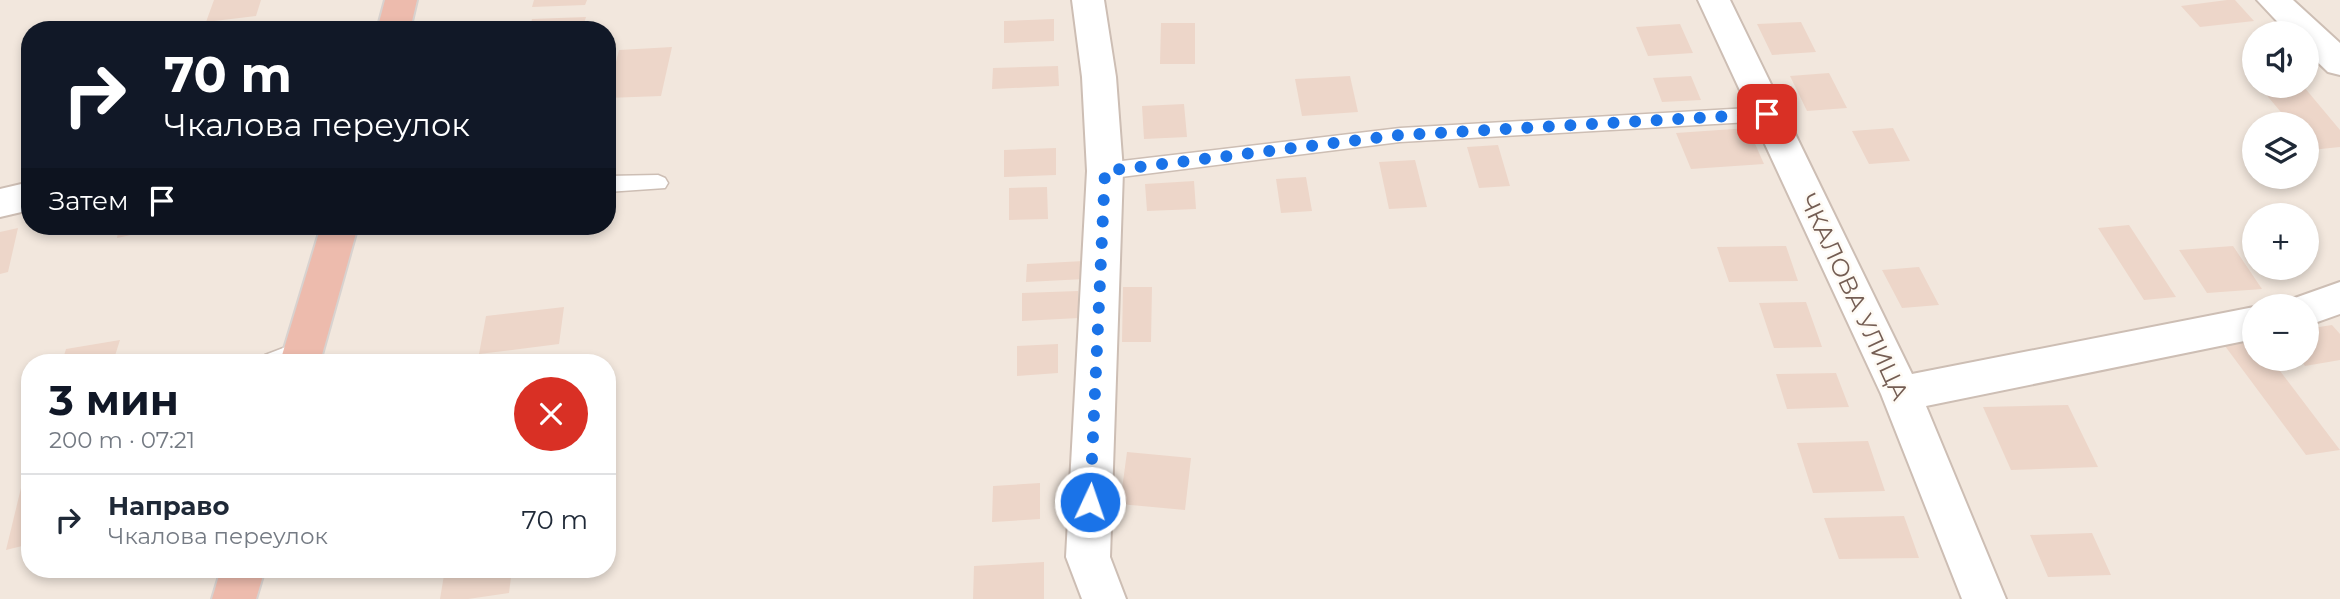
<!DOCTYPE html>
<html lang="ru">
<head>
<meta charset="utf-8">
<style>
	:root { --surface:#fff; --page:#f6f6f7; --text:#1f2937; --muted:#747a83; --line:#e0e1e3; --accent:#111827 }
	body { margin:0; font-family:Montserrat,sans-serif; background:var(--page); color:var(--text); height:100vh; display:flex; flex-direction:column; font-size:26px; white-space:nowrap }
	* { box-sizing:border-box; margin:0 }
	p { font-size:23px; color:var(--muted) }
	.icon { flex:none; width:38px; height:38px; fill:none; stroke:currentColor; stroke-width:2; stroke-linecap:round; stroke-linejoin:round }
	.map { position:relative; flex:1; overflow:hidden }
	.drawer { position:absolute; left:21px; top:354px; width:595px; height:224px; display:flex; flex-direction:column; background:var(--surface); border-radius:28px; box-shadow:0 4px 10px #0003 }
	.drawer>* { flex:none }
	.banner { position:absolute; left:21px; top:21px; width:595px; height:214px; border-radius:28px; box-shadow:0 4px 10px #0003; background:#111827; color:#fff; overflow:hidden }
	.fabs { position:absolute; left:2242px; top:21px; display:grid; gap:14px }
	.fabs a { display:grid; place-items:center; width:77px; height:77px; border-radius:50%; background:var(--surface); box-shadow:0 4px 10px #0003; font-size:35px }
	.pin { position:absolute; display:grid; place-items:center; width:60px; height:60px; color:#fff; margin:-30px; border-radius:14px; box-shadow:0 4px 10px #0006 }
	.me { position:absolute; width:77px; margin:-38px; rotate:3deg; stroke-linejoin:round; filter:drop-shadow(0 0 5px #0008) }
	.turn { display:flex; align-items:center; gap:24px; height:147px; padding:0 28px; font-size:32px }
	.turn .icon { width:91px; height:91px; stroke-width:2.5 }
	.turn b { display:block; font-size:49px; line-height:60px }
	.then { display:flex; align-items:center; height:66px; padding:0 28px; background:#0003; gap:14px; font-size:26px }
	.round { display:grid; place-items:center; flex:none; width:74px; height:74px; border-radius:37px; background:var(--page) }
	.overview { display:flex; align-items:center; justify-content:space-between; height:119px; padding:0 28px }
	h1 { font-size:42px; font-weight:700; line-height:52px; color:var(--accent) }
	ul { padding:0; list-style:none }
	li { display:flex; align-items:center; gap:21px; height:91px; padding:0 28px; border-top:2px solid var(--line) }
	li div { flex:1 }
	li b { display:block; font-size:26px }
	li em { font-style:normal }
	.map>svg:first-child { display:block }
	.residential { fill:#f2e7dd; fill-rule:evenodd }
	.building { fill:#edd6c9 }
	.lines { fill:none; stroke-linecap:round; stroke-linejoin:round }
	.lane-casing { stroke:#cdbeb4; stroke-width:3 }
	.street-casing { stroke:#cdbeb4; stroke-width:4 }
	.highway-casing { stroke:#d8d2cf; stroke-width:4 }
	.lane { fill:#fff; fill-rule:evenodd }
	.street { fill:#fff; fill-rule:evenodd }
	.highway { fill:#edbbad; fill-rule:evenodd }
	.route { stroke:#1a73e8; stroke-width:12; stroke-dasharray:0 21.6 }
	.labels { text-anchor:middle; stroke-width:5; stroke-linejoin:round; paint-order:stroke }
	.street-label { font-size:24px; fill:#745d53; stroke:#fefaf4 }
</style>
</head>
<body>
<div class="map">
<svg width="2340" height="599" viewBox="0 0 2340 599">
	<rect width="100%" height="100%" fill="#fbf5ee"/>
	<path class="residential" d="M0,0H2340V599H0ZM30,30H607V226H30ZM2254,33H2306V86H2254ZM2254,124H2306V177H2254ZM2254,215H2306V268H2254ZM2254,306H2306V359H2254ZM30,362H607V569H30Z"/>
	<path class="building" d="M214,0H261L256,16L206,22Z
		M534,0H587L585,5L532,7Z
		M2227,0H2235L2254,21L2200,27L2181,6Z
		M586,17L582,30H529L532,19Z
		M1054,19V41L1004,43V21Z
		M1801,22L1816,52L1772,55L1757,24Z
		M1161,23H1195V64H1160Z
		M1680,24L1693,53L1648,56L1636,27Z
		M672,47L661,96L607,98L619,50Z
		M1058,66L1059,86L992,89L993,68Z
		M1829,73L1847,108L1807,111L1790,76Z
		M1350,76L1358,112L1302,116L1295,79Z
		M1691,76L1701,100L1662,102L1653,78Z
		M2304,87L2340,130V147L2311,150L2306,144V124H2291L2264,92Z
		M1184,104L1187,137L1144,139L1142,106Z
		M1748,128L1764,164L1691,169L1676,133Z
		M1893,128L1910,161L1869,164L1852,131Z
		M1498,145L1510,186L1479,188L1467,147Z
		M1056,148V175L1004,177V150Z
		M1415,160L1427,207L1389,209L1379,162Z
		M1306,177L1312,211L1281,213L1276,179Z
		M1194,181L1196,209L1147,211L1145,184Z
		M1047,187L1048,219L1009,220V188Z
		M2129,225L2176,297L2144,300L2098,228Z
		M119,226H167V227L117,238Z
		M18,228L8,272L0,274V232Z
		M1786,246L1798,281L1729,282L1717,247Z
		M2233,246L2262,289L2207,293L2179,250Z
		M1084,261L1085,279L1026,282L1027,264Z
		M1919,267L1939,305L1902,308L1882,270Z
		M1123,287H1152L1151,342H1122Z
		M1078,291L1079,318L1022,321V293Z
		M1806,302L1822,347L1774,348L1759,303Z
		M564,307L559,344L479,354L486,316Z
		M2332,325L2340,334V360L2305,366L2300,359H2306V329Z
		M120,340L113,362H62L66,349Z
		M2254,341V359H2271L2340,450L2306,455L2225,346Z
		M1058,344V373L1017,376V346Z
		M1836,373L1849,407L1787,409L1776,374Z
		M2068,405L2098,467L2011,470L1983,407Z
		M1868,441L1885,491L1813,493L1797,443Z
		M1127,452L1191,458L1185,510L1120,504Z
		M1040,483V519L992,522L993,486Z
		M30,486V544L6,550L21,488Z
		M1904,516L1919,558L1839,559L1824,518Z
		M2092,533L2111,575L2048,577L2030,535Z
		M1044,562V599H973L974,566Z
		M445,569H512L509,593L468,599H440Z"/>
	<g class="lines">
		<defs>
			<path id="lane" d="M1767,107L1774,109L1776,114L1774,119L1767,121L1400,142L1105,179L1098,176L1095,171L1098,166L1105,163L1400,128Z
				M658,175L665,178L668,183L665,188L607,192V176Z
				M304,340L312,343L315,349L312,355L296,362H262L265,355Z"/>
			<path id="street" d="M1072,0H1104L1116,77L1123,171L1110,557L1126,599H1082L1066,557L1087,171L1082,77Z
				M1698,0H1730L1912,374L2254,307V339L1926,406L2006,599H1962L1881,394Z
				M2257,0H2293L2340,43V75L2328,72L2306,51V33H2288Z
				M30,182V210L0,217V189Z
				M2340,282V314L2306,326V306H2289L2292,299Z"/>
			<path id="highway" d="M385,0H417L410,30H377Z
				M321,226H358L320,362H280Z
				M221,569H265L256,599H212Z"/>
		</defs>
		<use href="#lane" class="lane-casing"/>
		<use href="#street" class="street-casing"/>
		<use href="#highway" class="highway-casing"/>
		<use href="#lane" class="lane"/>
		<use href="#street" class="street"/>
		<use href="#highway" class="highway"/>
	</g>
	<g class="lines">
		<path class="route" d="M1090,502L1105,171L1400,135L1767,114"/>
	</g>
	<g class="labels">
		<g class="street-label">
			<text transform="translate(1854 297) rotate(65)" y="8">ЧКАЛОВА УЛИЦА</text>
		</g>
	</g>
</svg>
<div class="fabs">
<a><svg class="icon" aria-label="sound" viewBox="0 0 24 24"><path d="M4 9h4l5-4v14l-5-4H4zM17 9q2 3 0 6"/></svg></a>
<a><svg class="icon" aria-label="layers" viewBox="0 0 24 24"><path d="M12 4l9 5-9 5-9-5zM3 14l9 5 9-5"/></svg></a>
<a>+</a>
<a>−</a>
</div>
<div class="pin" style="left:1767px;top:114px;background:#d93025"><svg class="icon" aria-label="arrive" viewBox="0 0 24 24"><path d="M6 21V4h12l-3 4 3 4H6"/></svg></div>
<svg class="me" style="left:1090px;top:502px" viewBox="-20 -20 40 40"><circle r="17" fill="#1a73e8" stroke="#fff" stroke-width="3"/><path d="M0-11L8 9 0 5-8 9z" fill="#fff"/></svg>
<div class="banner">
<div class="turn"><svg class="icon" aria-label="right" viewBox="0 0 24 24"><path d="M7 20v-9h11M14 6l5 5-5 5"/></svg><div><b>70 m</b>Чкалова переулок</div></div>
<div class="then">Затем<svg class="icon" aria-label="arrive" viewBox="0 0 24 24"><path d="M6 21V4h12l-3 4 3 4H6"/></svg></div>
</div>
<section class="drawer">
<div class="overview"><div><h1>3 мин</h1><p>200 m · 07:21</p></div><a class="round" style="background:#d93025;color:#fff"><svg class="icon" aria-label="close" viewBox="0 0 24 24"><path d="M6 6l12 12M18 6L6 18"/></svg></a></div>
<ul>
<li><svg class="icon" aria-label="right" viewBox="0 0 24 24"><path d="M7 20v-9h11M14 6l5 5-5 5"/></svg><div><b>Направо</b><p>Чкалова переулок</p></div><em>70 m</em></li>
</ul>
</section>
</div>
</body>
</html>
